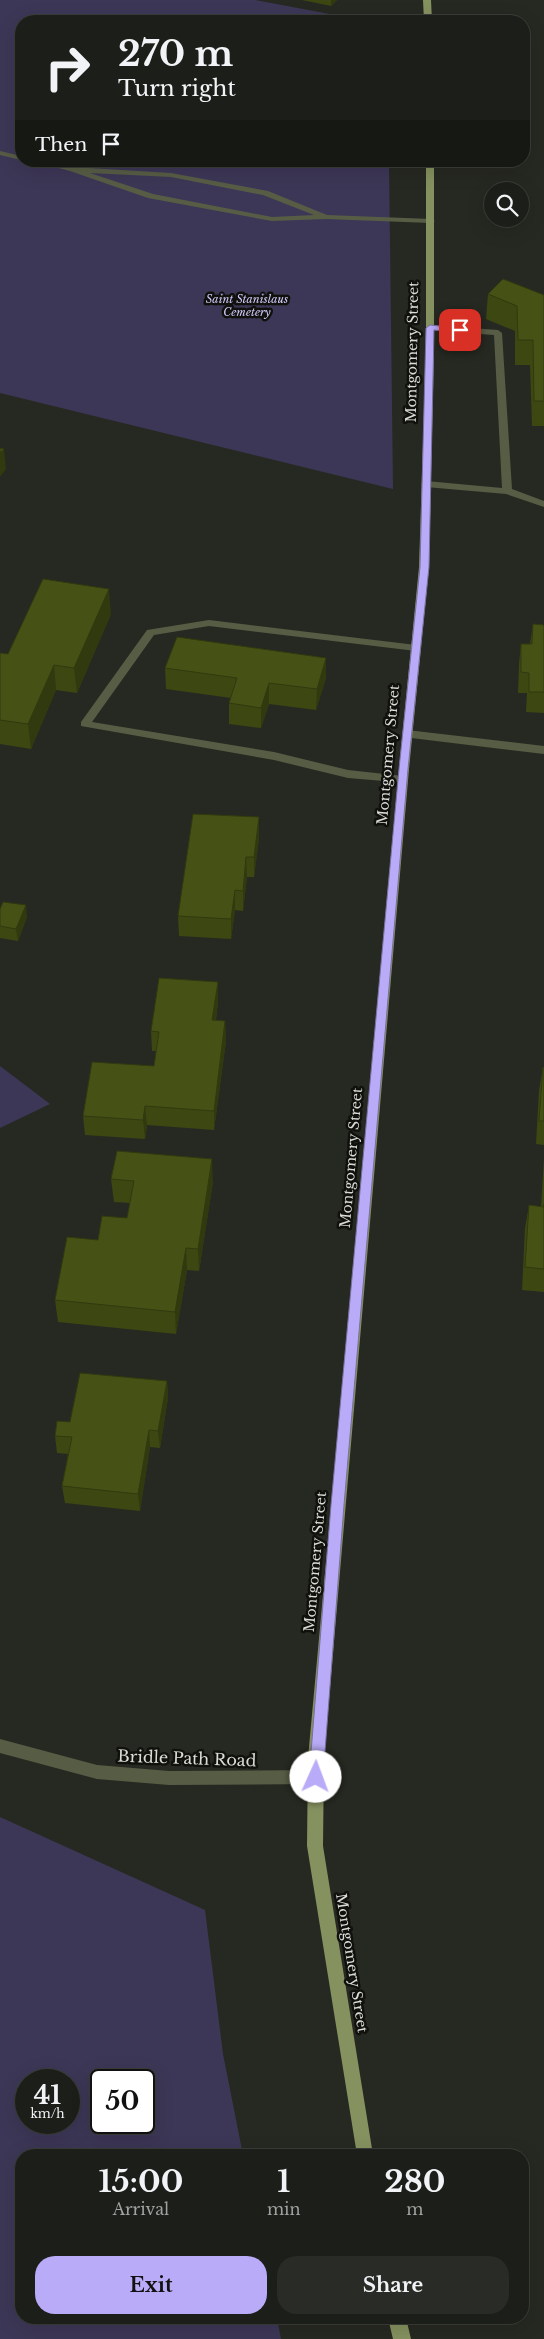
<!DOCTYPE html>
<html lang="en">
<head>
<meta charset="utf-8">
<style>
	:root { --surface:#1c1f19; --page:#292c26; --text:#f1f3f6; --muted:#a0a2a2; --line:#3a3d38; --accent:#b9abf7 }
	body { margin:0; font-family:"Libre Baskerville",serif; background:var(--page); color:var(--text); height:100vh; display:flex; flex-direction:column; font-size:19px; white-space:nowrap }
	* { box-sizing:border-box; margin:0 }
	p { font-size:16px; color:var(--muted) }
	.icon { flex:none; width:28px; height:28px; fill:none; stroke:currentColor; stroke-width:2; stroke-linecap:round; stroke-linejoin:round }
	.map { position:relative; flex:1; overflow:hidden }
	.panel { position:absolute; left:15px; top:2149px; width:514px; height:175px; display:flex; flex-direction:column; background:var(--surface); border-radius:20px; box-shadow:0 5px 20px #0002,0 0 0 1px var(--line) }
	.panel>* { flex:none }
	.banner { position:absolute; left:15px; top:15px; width:515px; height:152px; border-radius:20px; box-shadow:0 5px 20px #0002,0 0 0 1px var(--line); background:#1c1f19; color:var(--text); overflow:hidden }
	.tools { position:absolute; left:484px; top:182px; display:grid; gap:10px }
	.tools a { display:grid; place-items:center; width:45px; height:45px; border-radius:50%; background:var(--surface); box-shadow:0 5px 20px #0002,0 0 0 1px var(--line); font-size:25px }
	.speed { position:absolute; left:15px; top:2069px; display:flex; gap:10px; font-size:25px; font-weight:700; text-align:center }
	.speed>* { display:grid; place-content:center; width:65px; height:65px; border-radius:50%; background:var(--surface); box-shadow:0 5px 20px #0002,0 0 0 1px var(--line); line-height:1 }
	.speed small { font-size:12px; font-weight:400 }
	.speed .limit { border:2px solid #111; border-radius:8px; background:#fff; color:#111 }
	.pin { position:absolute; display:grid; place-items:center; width:42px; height:42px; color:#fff; margin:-21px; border-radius:10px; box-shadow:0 2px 8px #0006 }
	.me { position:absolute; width:55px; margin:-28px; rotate:2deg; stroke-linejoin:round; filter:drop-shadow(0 0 4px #0008) }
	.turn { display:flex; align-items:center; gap:18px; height:105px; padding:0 20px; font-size:22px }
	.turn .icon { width:65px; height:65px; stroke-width:2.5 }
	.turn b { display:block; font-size:35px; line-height:42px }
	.then { display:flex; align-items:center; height:48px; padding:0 20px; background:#0003; gap:10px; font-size:19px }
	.eta { display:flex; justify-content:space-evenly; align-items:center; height:85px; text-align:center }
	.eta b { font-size:30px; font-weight:700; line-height:35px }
	.action { display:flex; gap:10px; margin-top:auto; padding:10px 20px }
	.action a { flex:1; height:58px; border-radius:20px; background:var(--accent); color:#111; font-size:20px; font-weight:700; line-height:58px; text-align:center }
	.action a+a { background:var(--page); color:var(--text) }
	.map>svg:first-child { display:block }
	.green { fill:#3d3757; fill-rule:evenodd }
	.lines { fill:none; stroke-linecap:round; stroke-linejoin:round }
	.minor { fill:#575d45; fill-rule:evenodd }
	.major { fill:#85915f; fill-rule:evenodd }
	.wall { fill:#3c4712 }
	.shaded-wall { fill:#31390f }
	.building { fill:#465215; stroke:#31390f }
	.route { fill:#b9abf7; stroke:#786fa1 }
	.labels { text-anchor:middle; stroke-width:5; stroke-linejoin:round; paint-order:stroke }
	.far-park-label { font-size:11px; font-style:italic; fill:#d3cbfd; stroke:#10110d }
	.street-label { font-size:14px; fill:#dadcd7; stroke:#10110d }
	.near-street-label { font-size:16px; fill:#dadcd7; stroke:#10110d }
</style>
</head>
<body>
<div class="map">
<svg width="544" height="2339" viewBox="0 0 544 2339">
	<rect width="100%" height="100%" fill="#262921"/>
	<path class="green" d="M0,0H255L367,21H21V161H389L393,489L0,393Z
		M0,1066L50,1104L0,1128Z
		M0,1817L205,1910L223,2054L243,2155H21V2318H277L281,2339H0ZM26,2080H69V2122H26ZM101,2080H144V2122H101Z"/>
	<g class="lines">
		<path class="minor" d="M0,151L21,156V160L0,155Z
			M33,161H49L72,167L171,173L268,191L327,215L431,219L435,221L431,223L326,219L272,221L148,198L70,171ZM90,173L171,177L263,195L314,215L272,217L153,194Z
			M430,325L498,330L502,333L512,489L544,501V507L506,494L426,487L421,484L426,481L502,488L494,335L427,330V326Z
			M209,620L416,645L421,648L416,651L209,626L154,635L92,722L274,752L348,770L403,776L407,777L408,780L407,783L348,778L274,760L81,726V722L147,630Z
			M407,730L544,746V754L403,737L402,734Z
			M0,1739L97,1765L169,1771L316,1770L321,1772L324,1777L321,1782L316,1784L169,1785L97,1779L0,1753Z"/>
		<path class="major" d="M423,0H431L432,21H424Z
			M426,161H434V349L429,567L409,769L324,1758L323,1846L373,2155H357L307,1846L308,1758L399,769L419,567L426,349Z
			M388,2318H406L411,2339H393Z"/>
	</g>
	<path class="wall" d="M302,0H337L331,6Z
		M488,294L544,295V432V426H532L530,365H515V331L486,319Z
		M111,614L77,693L56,690L31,749L0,744V653L8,654Z
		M533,624L544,625V713L526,712L527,693H518L519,664L521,644H530Z
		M326,658V678L316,710L269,704L261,728L229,724V703L231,698L166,689L165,668Z
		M259,838L254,877H247L243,911L235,910L231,939L179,936L178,916Z
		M0,909L27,917L18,941L0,938Z
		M218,982V1002L216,1020L225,1021L226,1041L214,1130L147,1125L145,1139L85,1135L83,1116L154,1066L156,1051H152L151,1031Z
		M543,1067L544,1068V1145L536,1144L539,1091Z
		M544,1158V1292L522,1290L525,1228L529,1205L541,1207Z
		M111,1179L213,1182L199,1271L187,1270L176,1334L58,1322L55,1300L98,1240L127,1218L130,1203L114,1202Z
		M167,1381L168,1398L160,1448L150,1447L140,1511L65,1503L62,1486L68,1454L57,1453L55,1436L70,1422Z"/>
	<path class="shaded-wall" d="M331,0H337L331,6Z
		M4,449L6,469L0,477V453Z
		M109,589L111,614L77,693L74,668Z
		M326,658V678L316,710L317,689Z
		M54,665L56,690L31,749L28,724Z
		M269,683V704L261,728V708Z
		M259,817V838L254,877V857Z
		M246,857L247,877L243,911V891Z
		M235,890V910L231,939V919Z
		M26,905L27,917L18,941L16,929Z
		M218,982V1002L213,1040L212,1020Z
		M225,1021L226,1041L214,1130V1111Z
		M145,1106L147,1125L145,1139L143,1120Z
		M212,1159L213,1182L199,1271L198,1249Z
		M186,1248L187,1270L176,1334L175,1312Z
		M167,1381L168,1398L160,1448L158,1431Z
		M149,1430L150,1447L140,1511L138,1494Z"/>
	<path class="building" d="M503,279L544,295V401H534L533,340H518L517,306L488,294Z
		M0,448L4,449L0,453Z
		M43,579L109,589L74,668L54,665L28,724L0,720V653L8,654Z
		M533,624L544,625V692H529V673L521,672V644H532Z
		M177,637L326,658L317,689L269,683L261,708L229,703L237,678L165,668Z
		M193,814L259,817L254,857H246L243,891L235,890L231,919L178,916Z
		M3,902L26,905L16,929L0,926V909Z
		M159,978L218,982L212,1020L225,1021L214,1111L145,1106L143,1120L83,1116L92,1062L154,1066L159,1032L151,1031Z
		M543,1067L544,1068V1121H539Z
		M117,1151L212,1159L198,1249L186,1248L175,1312L55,1300L67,1237L98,1240L102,1216L127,1218L134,1181L111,1179Z
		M544,1204V1269L525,1267L529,1205L544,1207Z
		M80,1373L167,1381L158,1431L149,1430L138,1494L62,1486L72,1437L55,1436L57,1421L70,1422Z"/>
	<path class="route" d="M430,325L460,328L463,330L460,333L434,330L429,567L408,769L344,1505L323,1777L321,1782L316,1784L311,1782L309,1777L331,1505L399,769L420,567L426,328Z"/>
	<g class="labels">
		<g class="far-park-label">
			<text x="247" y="303">Saint Stanislaus<tspan x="247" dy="13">Cemetery</tspan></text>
		</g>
		<g class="street-label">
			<text transform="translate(412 352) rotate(-89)" y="5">Montgomery Street</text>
			<text transform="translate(388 755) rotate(-85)" y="5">Montgomery Street</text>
			<text transform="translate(351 1158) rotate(-85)" y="5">Montgomery Street</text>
			<text transform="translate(315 1562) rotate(-85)" y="5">Montgomery Street</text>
			<text transform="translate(352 1963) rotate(81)" y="5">Montgomery Street</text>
		</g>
		<g class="near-street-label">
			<text transform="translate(187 1758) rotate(2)" y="6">Bridle Path Road</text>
		</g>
	</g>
</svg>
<div class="tools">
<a><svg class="icon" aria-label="search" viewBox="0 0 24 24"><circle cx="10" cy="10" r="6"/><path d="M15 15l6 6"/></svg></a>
</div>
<div class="speed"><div>41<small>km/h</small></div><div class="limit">50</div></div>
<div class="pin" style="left:460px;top:330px;background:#d93025"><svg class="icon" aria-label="arrive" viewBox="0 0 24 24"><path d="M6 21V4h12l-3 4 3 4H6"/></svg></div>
<svg class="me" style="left:316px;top:1777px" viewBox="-20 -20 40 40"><circle r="19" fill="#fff"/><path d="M0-13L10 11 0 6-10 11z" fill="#b9abf7"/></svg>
<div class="banner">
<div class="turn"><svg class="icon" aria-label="right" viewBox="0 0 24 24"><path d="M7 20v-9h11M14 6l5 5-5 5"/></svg><div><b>270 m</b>Turn right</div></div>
<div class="then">Then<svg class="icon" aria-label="arrive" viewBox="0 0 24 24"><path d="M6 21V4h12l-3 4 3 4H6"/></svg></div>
</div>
<section class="panel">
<div class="eta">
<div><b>15:00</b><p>Arrival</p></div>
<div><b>1</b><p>min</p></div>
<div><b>280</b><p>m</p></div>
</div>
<div class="action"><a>Exit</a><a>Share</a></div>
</section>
</div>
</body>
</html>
